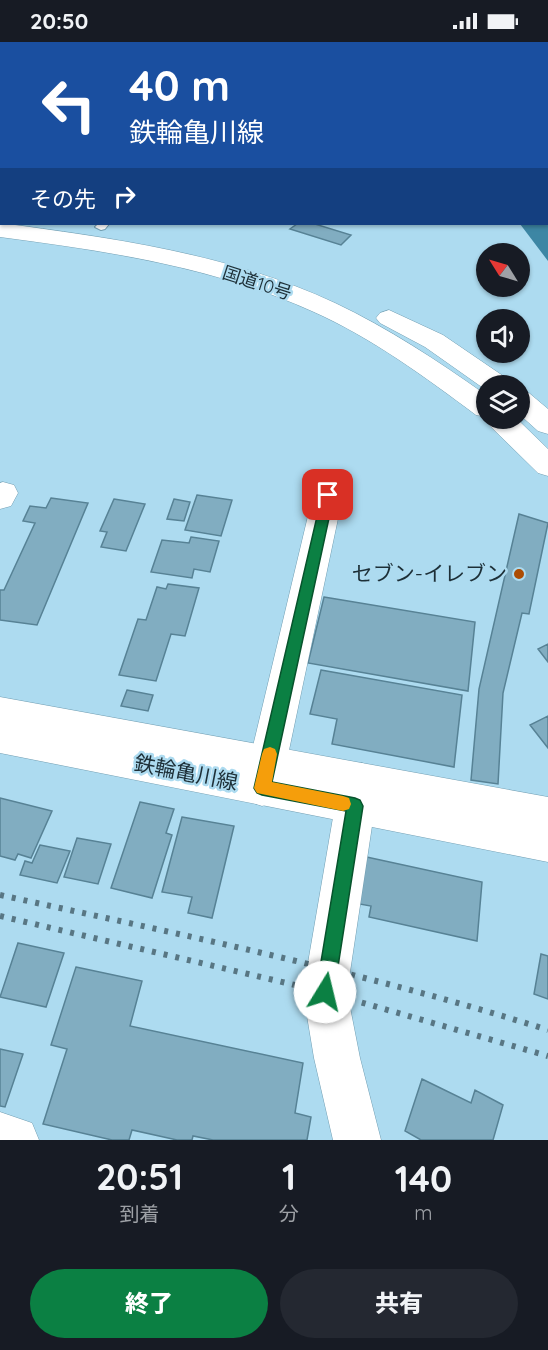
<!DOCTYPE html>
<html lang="ja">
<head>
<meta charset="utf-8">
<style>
	:root { --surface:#171b24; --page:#242831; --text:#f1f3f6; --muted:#9ea1a6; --accent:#0b8043 }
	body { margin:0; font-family:Quicksand,"Noto Sans JP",sans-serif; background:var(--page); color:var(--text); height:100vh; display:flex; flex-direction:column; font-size:22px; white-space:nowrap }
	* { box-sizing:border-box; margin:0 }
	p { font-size:20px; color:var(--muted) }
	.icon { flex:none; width:33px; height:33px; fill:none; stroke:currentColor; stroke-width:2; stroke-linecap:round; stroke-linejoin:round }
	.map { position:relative; height:1098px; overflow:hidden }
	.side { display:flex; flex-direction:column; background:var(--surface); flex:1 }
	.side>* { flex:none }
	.hud { position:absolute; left:0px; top:0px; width:549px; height:183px; box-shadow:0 2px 4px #0004; background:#1a4fa0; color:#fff; overflow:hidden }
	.needle { width:39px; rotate:307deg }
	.controls { position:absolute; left:476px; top:201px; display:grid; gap:12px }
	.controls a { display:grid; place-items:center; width:54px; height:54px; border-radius:50%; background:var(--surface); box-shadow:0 2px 4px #0004; font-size:30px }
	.pin { position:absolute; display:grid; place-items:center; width:51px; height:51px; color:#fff; margin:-26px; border-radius:12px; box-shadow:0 3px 9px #0006 }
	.me { position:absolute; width:66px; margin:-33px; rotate:9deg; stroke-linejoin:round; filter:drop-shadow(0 0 4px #0008) }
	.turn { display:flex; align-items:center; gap:21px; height:126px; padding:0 30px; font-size:27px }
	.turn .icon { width:78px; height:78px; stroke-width:2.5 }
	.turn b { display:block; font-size:42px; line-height:51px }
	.then { display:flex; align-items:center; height:57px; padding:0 30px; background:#0003; gap:12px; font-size:22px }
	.eta { display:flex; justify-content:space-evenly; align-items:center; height:102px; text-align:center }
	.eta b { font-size:36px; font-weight:800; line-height:42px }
	.cta { display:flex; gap:12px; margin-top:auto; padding:12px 30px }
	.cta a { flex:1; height:69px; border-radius:36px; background:var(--accent); color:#fff; font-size:24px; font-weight:800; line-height:69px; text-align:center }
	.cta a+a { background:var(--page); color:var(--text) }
	.status { display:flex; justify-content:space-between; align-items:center; height:42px; padding:0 30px; background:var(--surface); direction:ltr }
	.status svg { height:16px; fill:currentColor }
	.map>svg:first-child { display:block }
	.water { fill:#3d86a4 }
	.building { fill:#81adc1; stroke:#578295; stroke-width:1.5 }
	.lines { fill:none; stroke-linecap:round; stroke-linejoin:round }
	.service-casing { stroke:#729eb2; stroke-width:2 }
	.minor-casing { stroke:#729eb2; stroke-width:1 }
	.secondary-casing { stroke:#729eb2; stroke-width:1 }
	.trunk-casing { stroke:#729eb2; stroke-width:1 }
	.service { fill:#fff; fill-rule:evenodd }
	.minor { fill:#fff; fill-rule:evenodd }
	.secondary { fill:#fff; fill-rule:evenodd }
	.trunk { fill:#fff; fill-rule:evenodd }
	.rail { stroke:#587683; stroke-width:6; stroke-dasharray:4 8; stroke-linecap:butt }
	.route { fill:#0b8043; stroke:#07532c; stroke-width:1.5 }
	.slow { fill:#f59e0b }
	.poi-dot { fill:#ac4c03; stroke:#addbf0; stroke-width:2 }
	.labels { text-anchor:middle; stroke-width:5; stroke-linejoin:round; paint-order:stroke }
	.far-street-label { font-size:18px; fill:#1d2f37; stroke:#addbf0 }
	.poi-label { font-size:21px; fill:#1d2f37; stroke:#addbf0; text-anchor:end }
	.street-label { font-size:21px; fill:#1d2f37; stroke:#addbf0 }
</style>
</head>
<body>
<div class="status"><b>20:50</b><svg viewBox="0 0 49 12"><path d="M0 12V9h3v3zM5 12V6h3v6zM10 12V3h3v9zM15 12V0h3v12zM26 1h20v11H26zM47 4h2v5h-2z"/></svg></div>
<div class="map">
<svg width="548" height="1098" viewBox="0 0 548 1098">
	<rect width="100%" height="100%" fill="#addbf0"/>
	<path class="water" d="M385,0H548V219L520,182H548V2Z"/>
	<path class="building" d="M0,30H2V125H0Z
		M297,182H315L351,193L341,203L290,187Z
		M197,453L232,458L221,494L185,488Z
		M51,456L88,461L37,583L0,578V548H4L35,481L23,479L30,464L46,466Z
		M114,457L145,462L126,509L101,505L107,490L100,489Z
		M174,457L190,460L184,479L167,477Z
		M519,472L548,481L529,572L522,571L503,651L498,742L471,738L479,647Z
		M191,495L219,499L210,530L194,527L192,536L151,530L162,498L189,501Z
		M168,542L199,546L185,594L171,592L156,639L119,633L138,577L146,578L157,545L166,547Z
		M324,555L475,580L468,649L308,621Z
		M548,602V620L538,607Z
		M321,628L462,653L454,725L332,702L337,677L310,672Z
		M127,648L153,653L148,669L121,664Z
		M548,674V706L530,683Z
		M0,756L52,769L31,816L18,812L15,818L0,814Z
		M140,760L174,767L166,791L172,793L152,856L111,846Z
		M182,775L234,784L212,876L188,871L192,855L162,850Z
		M77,796L111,802L98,842L64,835Z
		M40,803L70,809L57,841L20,833L25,819L32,821Z
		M362,814L482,840L477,899L369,875L371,864L354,861Z
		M18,901L64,911L46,965L0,955Z
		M541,912L548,914V957L534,952Z
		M76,925L142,939L130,984L303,1021L295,1071L311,1075L307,1098H213L193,1094L192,1098H177L132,1088L129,1098H112L43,1082L67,1007L51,1003Z
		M0,1007L23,1012L5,1065L0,1064Z
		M422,1037L471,1061L475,1048L503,1063L493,1098H421L405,1089Z"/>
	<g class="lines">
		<defs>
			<path id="service" d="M270,0H278L269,2Z
				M0,129H2V135H0Z
				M98,182H109L105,187L101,188L95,185Z"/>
			<path id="minor" d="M3,440L14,443L18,451L11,464L0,467V441Z
				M328,442L339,445L343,453L281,746L276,759L262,764L248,759L243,746L313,453L317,445Z
				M362,721L376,727L381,739L375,764L347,950L360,1016L381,1098H333L314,1016L303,950L335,764L348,727Z
				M0,1070L32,1081L39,1098H0Z"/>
			<path id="secondary" d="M0,655L548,755V820L0,711Z"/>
			<path id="trunk" d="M0,181C113,196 230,212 335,261C388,286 438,319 486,353V376H516L548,407V434L538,431L489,383L485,376L486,375L476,373C425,335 372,296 314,270C215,225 107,209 0,195Z
				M389,268L443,293L509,338L512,344H486V348L425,305L380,281L376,276L380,271Z
				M519,348L529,351L548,367V392L538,389L519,372Z"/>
		</defs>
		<use href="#service" class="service-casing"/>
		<use href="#minor" class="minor-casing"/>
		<use href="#secondary" class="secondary-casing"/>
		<use href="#trunk" class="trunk-casing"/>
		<use href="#service" class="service"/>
		<use href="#minor" class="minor"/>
		<use href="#secondary" class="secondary"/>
		<use href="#trunk" class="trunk"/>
		<path class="rail" d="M0,853C184,893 368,931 548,988
			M0,874L325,950L548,1014"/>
	</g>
	<path class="route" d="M328,449L334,453L272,740L355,756L360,758L363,764L334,950L332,956L325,959L319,956L316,950L346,769L262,753L257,751L254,746L322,453Z"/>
	<path class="slow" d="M270,705L275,707L277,712L272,740L343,754L349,756L351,762L349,767L343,769L257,751L254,746L262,712L264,707Z"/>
	<circle class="poi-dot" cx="519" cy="532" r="6"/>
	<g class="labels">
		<g class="far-street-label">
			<text transform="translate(257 241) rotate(18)" y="6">国道10号</text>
		</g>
		<g class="poi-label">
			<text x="507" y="539">セブン-イレブン</text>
		</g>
		<g class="street-label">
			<text transform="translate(186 731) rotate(11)" y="7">鉄輪亀川線</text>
		</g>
	</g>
</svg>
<div class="controls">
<a><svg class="needle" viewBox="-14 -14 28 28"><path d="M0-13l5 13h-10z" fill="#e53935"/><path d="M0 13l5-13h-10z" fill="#9ea1a6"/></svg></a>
<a><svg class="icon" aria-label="sound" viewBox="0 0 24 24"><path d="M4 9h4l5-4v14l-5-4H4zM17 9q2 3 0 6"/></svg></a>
<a><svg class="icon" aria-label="layers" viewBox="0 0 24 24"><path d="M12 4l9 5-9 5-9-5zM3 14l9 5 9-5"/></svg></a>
</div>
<div class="pin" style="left:328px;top:453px;background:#d93025"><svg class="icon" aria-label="arrive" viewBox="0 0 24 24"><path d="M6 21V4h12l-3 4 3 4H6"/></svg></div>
<svg class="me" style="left:325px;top:950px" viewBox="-20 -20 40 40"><circle r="19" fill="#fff"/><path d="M0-13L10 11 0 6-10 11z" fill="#0b8043"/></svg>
<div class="hud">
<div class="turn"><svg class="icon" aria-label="left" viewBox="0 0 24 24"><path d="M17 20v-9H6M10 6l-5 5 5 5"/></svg><div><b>40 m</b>鉄輪亀川線</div></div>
<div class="then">その先<svg class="icon" aria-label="right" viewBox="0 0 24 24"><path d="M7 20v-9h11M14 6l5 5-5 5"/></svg></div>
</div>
</div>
<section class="side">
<div class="eta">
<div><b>20:51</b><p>到着</p></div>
<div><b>1</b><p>分</p></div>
<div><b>140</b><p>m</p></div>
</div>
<div class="cta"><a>終了</a><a>共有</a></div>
</section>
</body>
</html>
